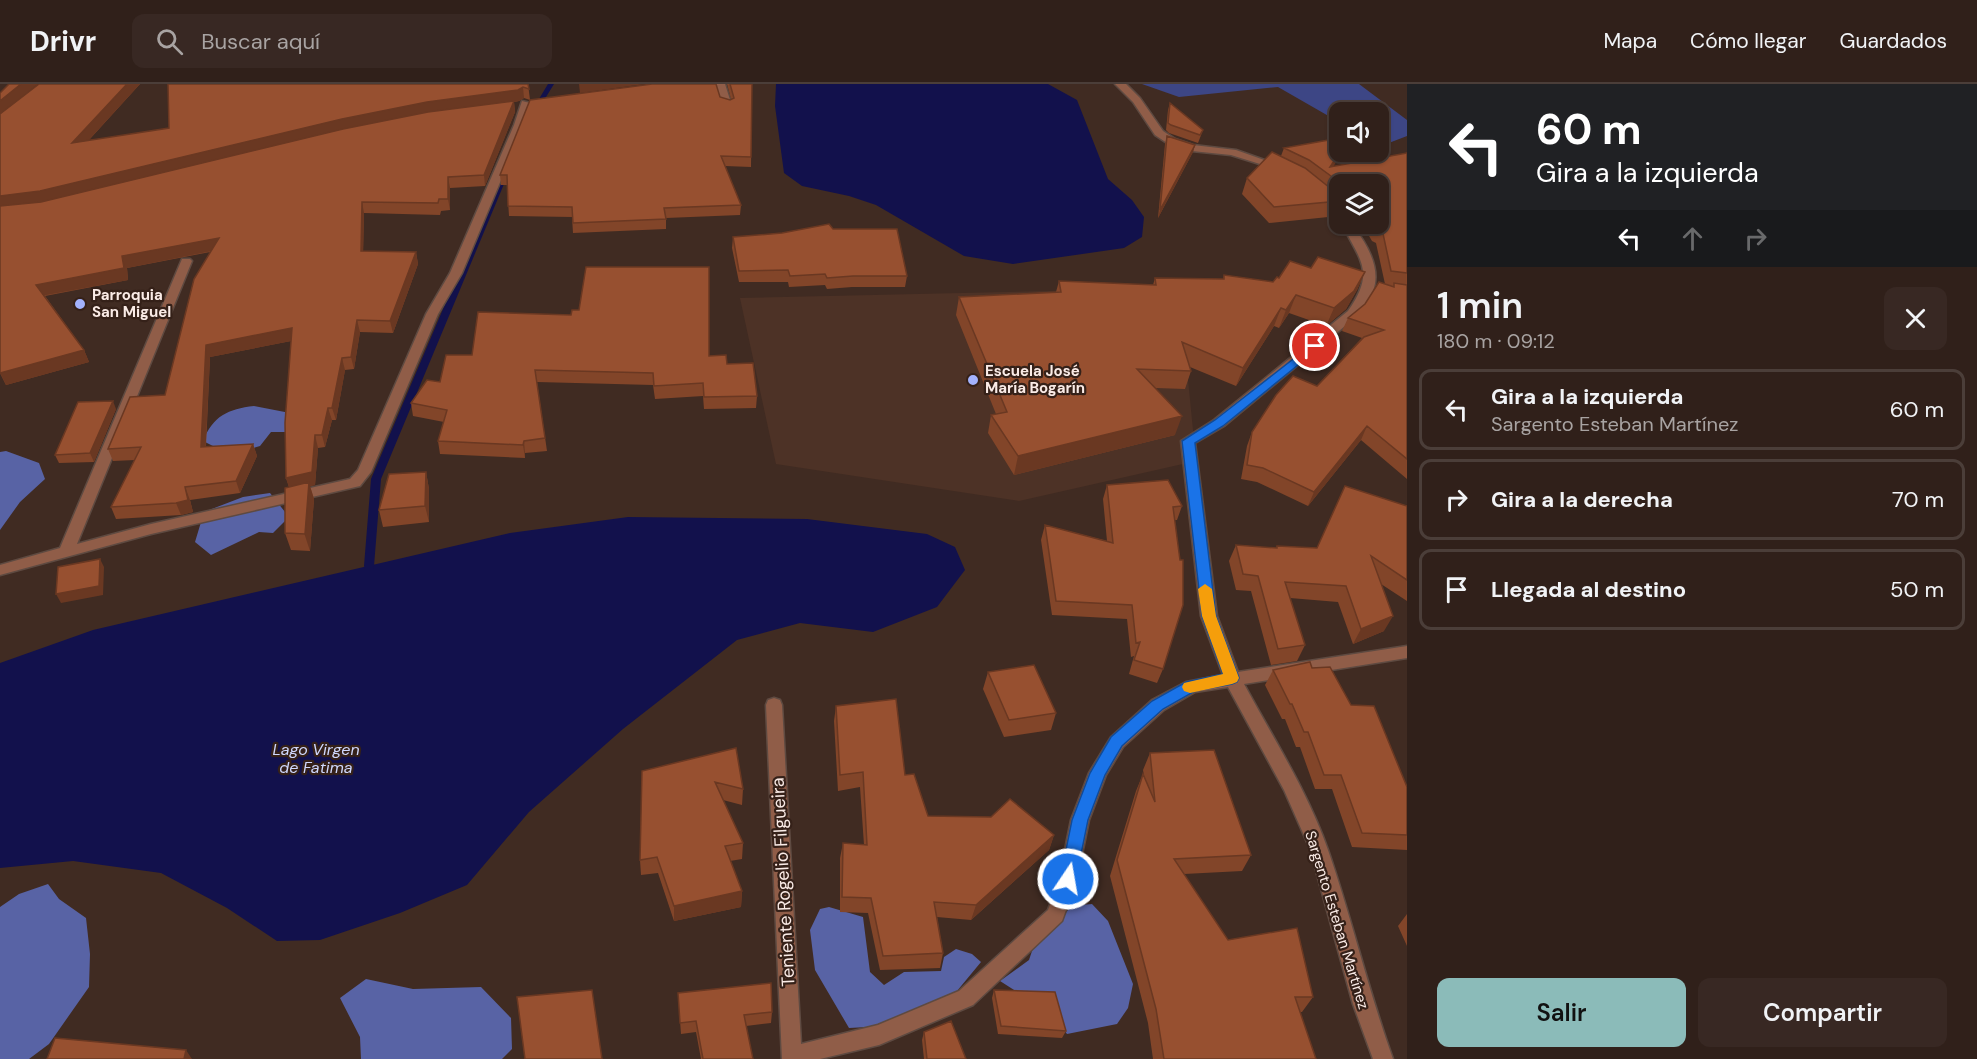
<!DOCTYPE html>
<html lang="es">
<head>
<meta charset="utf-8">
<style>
	:root { --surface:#30201a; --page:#382823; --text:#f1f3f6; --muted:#a8a3a2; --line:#4b3e39; --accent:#8bbbb9 }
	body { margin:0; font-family:"DM Sans",sans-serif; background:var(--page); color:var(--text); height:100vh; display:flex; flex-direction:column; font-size:22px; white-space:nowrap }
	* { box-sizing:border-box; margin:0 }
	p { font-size:20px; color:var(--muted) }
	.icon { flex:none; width:33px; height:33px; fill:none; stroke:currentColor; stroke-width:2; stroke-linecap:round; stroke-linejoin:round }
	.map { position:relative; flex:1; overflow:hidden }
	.sheet { display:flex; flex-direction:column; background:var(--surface); width:570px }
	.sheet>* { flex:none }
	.guide { background:#202124; color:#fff; overflow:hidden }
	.controls { position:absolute; left:1329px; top:18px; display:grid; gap:12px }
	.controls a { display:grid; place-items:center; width:60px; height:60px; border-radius:12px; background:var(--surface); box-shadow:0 2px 4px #0004,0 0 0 2px var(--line); font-size:30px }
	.pin { position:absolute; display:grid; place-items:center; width:51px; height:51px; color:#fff; margin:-26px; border:3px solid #fff; border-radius:50%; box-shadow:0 2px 6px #0007 }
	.me { position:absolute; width:66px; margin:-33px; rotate:12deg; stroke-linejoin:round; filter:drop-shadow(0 0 4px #0008) }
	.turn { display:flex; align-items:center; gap:21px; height:126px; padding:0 30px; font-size:27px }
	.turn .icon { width:78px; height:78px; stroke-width:2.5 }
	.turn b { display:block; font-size:42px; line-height:51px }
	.lanes { display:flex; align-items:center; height:57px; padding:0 30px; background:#0003; justify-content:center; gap:30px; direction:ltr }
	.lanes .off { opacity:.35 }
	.round { display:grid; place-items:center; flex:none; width:63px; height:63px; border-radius:12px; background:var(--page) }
	.headline { display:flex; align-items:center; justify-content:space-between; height:102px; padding:0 30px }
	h1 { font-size:36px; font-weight:600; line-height:45px }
	.primary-button { display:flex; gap:12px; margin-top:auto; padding:12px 30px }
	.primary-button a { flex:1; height:69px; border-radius:12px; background:var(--accent); color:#111; font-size:24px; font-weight:600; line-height:69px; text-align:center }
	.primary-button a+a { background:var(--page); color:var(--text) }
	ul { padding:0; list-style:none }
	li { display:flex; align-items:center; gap:18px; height:81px; margin:0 12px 9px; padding:0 18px; border:3px solid var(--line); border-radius:12px }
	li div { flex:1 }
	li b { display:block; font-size:22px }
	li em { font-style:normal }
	header { display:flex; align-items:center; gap:36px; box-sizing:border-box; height:84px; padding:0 30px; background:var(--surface); border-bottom:2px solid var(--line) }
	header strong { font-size:28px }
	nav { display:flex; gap:33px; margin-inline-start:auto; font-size:21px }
	.search { width:420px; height:54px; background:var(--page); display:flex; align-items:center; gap:15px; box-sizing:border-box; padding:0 21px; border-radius:12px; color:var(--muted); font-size:22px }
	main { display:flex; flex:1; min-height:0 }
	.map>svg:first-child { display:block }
	.built { fill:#4d3226 }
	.green { fill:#3d4685 }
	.forest { fill:#5863a5 }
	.water { fill:#12114c }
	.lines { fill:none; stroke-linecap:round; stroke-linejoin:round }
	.stream { fill:#12114c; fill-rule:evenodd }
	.minor-casing { stroke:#5e4a41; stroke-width:3 }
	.minor { fill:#905d48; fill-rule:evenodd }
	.wall { fill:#824529 }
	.shaded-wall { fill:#6a3822 }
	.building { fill:#975030; stroke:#6a3822; stroke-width:1.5 }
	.route { fill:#1a73e8; stroke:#114b97; stroke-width:1.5 }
	.slow { fill:#f59e0b }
	.poi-dot { fill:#a3b2fd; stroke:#352119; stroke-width:2 }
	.labels { text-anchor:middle; stroke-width:4.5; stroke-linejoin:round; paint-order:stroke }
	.poi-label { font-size:15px; font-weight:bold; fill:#faebe6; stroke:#352119; text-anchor:start }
	.street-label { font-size:15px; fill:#faebe6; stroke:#352119 }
	.water-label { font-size:16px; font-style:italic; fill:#cfd8fe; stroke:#352119 }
	.near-street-label { font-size:18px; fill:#faebe6; stroke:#352119 }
</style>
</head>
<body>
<header>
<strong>Drivr</strong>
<div class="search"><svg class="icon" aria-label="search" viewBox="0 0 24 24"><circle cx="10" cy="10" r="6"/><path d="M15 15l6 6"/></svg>Buscar aquí</div>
<nav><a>Mapa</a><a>Cómo llegar</a><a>Guardados</a></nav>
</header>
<main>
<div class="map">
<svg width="1407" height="975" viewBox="0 0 1407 975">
	<rect width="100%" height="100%" fill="#402b22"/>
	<path class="built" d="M1179,204L1196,377L1019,417L776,380L740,214Z"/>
	<path class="green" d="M1142,0H1359L1407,36V52L1381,62L1379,61L1378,28H1340L1339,38L1278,3L1179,13Z"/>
	<path class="forest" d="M254,322L290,329L296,348H271L260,362L231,371L203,357C213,332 228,325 254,322Z
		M6,367L39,379L45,395L20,418L0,446V368Z
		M270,409L289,433L273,449L259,448L211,471L195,458L204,428L243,413Z
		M48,800L59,815L86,834L90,870L89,903L49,960L29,975H0V823L19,810Z
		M1092,820L1108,837L1133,900L1128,924L1117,940L1067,950L1052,930L1000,897L1029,876L1035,858L1058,839L1071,822Z
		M829,823L863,833L870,888L884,901L904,888L941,887L944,873L956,865L972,870L981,878L957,907L917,924L886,942L849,944L815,886L810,846L820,825Z
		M366,895L413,905L481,903L511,934L512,965L502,975H361L360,953L340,914Z"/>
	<path class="water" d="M776,0H1048L1077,16L1108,95L1132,116L1144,133L1142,153L1124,164L1013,180L964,172L876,121L849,112L802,102L784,89L775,22Z
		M628,433L807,435L927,450L955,463L965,486L937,523L873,548L800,539L737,556L623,645L529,728L467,801L400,829L320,856L277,857L227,824L161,789L73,777L0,784V579L93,546L510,449Z"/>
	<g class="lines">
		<path class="stream" d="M548,0H554L538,26H534L533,25Z
			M500,83L507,85L504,100L381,395L374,482L373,485H365L364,482L371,395L496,100Z"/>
		<defs>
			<path id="minor" d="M715,0H725L732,22L730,24L722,22Z
				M1115,0H1126L1140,14L1163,47L1175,55L1193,61L1236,66L1287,84L1282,87L1231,71L1192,67L1167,59L1155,51L1133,18Z
				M522,17L530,19L524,41L462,189L438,230L371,388L360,402L151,450L0,491V481L60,464L182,175H190L192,177L77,460L151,440L350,395L358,386L426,230L450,189L514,41Z
				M1342,140H1352C1365,158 1382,183 1373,207C1370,216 1363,224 1357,232L1224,342L1195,359L1217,532L1238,588L1407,562V574L1244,600C1273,654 1308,708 1328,766C1352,835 1368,906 1393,975H1373L1353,920L1310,765L1284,706L1228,603L1195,608L1164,626L1123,663L1106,691L1089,736L1077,795L1062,837L973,921L879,961L820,975H782L766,621L768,616L774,614L780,616L782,621L801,960L878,941L959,907L1048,826L1059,795L1071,736L1089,689L1111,653L1152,616L1186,598L1223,591L1201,532L1181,357L1214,336L1348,227C1376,187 1360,177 1342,140Z"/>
		</defs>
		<use href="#minor" class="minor-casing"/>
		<use href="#minor" class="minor"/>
	</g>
	<path class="wall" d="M39,0H140L89,56L528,0L530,16L524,14L519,17L514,18L515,28L485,102L450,104V126L441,127L440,131L364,129L363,167L416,168L418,180L393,249L360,248L354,285L345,286L336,336H332L325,363L318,364L315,401L310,402L314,415L310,467L291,466L285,449L289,403L286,394L291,257L210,273L206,363L253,360L257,372L240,409L190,416L193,428L181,431L116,435L111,423L135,376L113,377L108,365L165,311L210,168L127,184L128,196L45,212L84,266L89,278L6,301L0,289Z
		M727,0H752L751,83L725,82L741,121L740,131L666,134V145L573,149L572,133L509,132L507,101H501L500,91L720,13L730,16L731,15Z
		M1170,19L1203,46L1198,59L1169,49L1166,46L1168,26Z
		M1167,52L1195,61L1193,68L1158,134L1165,60Z
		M1284,64L1333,83L1407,69V395L1361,356L1308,422L1257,398L1241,395L1247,362L1252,348L1317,302L1362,254L1342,247L1348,234L1365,220L1385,200L1376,159L1372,157L1362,140H1378V100H1340V127L1338,132L1269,139L1242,110L1247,94L1281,72Z
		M833,145L907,192L905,203H852L827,205L825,201L789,203L788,198H739L732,164L733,153Z
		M1311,184L1365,188L1357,206L1346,225L1326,242L1289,229L1279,244L1274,242L1236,302L1190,283L1191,287L1185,305L1156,304L1175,351L1014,391L988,349L991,331L996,330L956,231L959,213L1056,208L1059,197L1153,201L1155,194L1223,195L1224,191L1273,198L1279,194Z
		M446,271L709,272L757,312L756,324L704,325L703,312L655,315L653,301L537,298L547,367L525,369V374L440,370L438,357L444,338L413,332L411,319L440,298Z
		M116,325L94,378L59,379L55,371Z
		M426,388L429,405V438L383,443L379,426Z
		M1107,401L1182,422L1177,436H1175L1163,585L1157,599L1129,590L1134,572L1131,573L1127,535L1052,531L1041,456L1045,441L1107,457L1103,415Z
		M1407,422V517L1381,500L1384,547L1353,560L1338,518L1290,514L1305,561L1297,577L1271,581L1251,507L1236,506L1229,477L1236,461L1276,464L1277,462L1317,464Z
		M1312,584L1351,621L1407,703V766L1352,763L1332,705H1315L1300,663H1296L1285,635H1282L1265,601L1273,586Z
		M988,588L1056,629L1051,646L1004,653L983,605Z
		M836,622L905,691L928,732L1054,751L1049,766L971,836L937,833L943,869L940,884L880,886L868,829L840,828V774L843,759L864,761L860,703L838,707L834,637Z
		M736,664L743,705L742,721L723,716L743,759L742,775L730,777L742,807L741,823L674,837L658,789L641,791L640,776Z
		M1150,669L1251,771L1242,787L1184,790L1228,856L1313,913L1302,928H1300L1316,975H1153L1148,939L1110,792L1136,707L1143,690L1144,692L1143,686Z
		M1407,830V862L1398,842Z
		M994,906L1066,947L1062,954L998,950L992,914Z
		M678,909L772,928L771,939L746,942L753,975H701L696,948L681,950Z
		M924,948L966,975H924L922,956Z"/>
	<path class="shaded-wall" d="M21,0H38L0,31V17Z
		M127,0H140L76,70L72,59Z
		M579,0H645L580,9Z
		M523,3L524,14L519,17L514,18L515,28L485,102L484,91L45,119L0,124V112L342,35L427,18Z
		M1195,61L1193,68L1158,134L1160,126Z
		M1340,68H1342L1329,90L1330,83Z
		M448,93L450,104V126L448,115Z
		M362,118L364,129L363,179L361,167Z
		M219,154L222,165L127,184L128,196L41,212L36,201L122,172Z
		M416,168L418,180L393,249L390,237Z
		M1365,188L1357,206L1346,225L1326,242L1334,224Z
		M1296,211L1289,229L1279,244L1286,226Z
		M1281,224L1274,242L1236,302L1243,284Z
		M357,236L360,248L354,285L351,273Z
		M292,244L296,256L210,273L205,376L201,363L206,261Z
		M84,266L89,278L6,301L0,289Z
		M342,274L345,286L336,336L332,324Z
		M113,317L116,325L94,378L90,369Z
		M328,324L332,336L325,363L322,351Z
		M1182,332L1175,351L1014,391L1018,372Z
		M1367,342L1361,356L1308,422L1314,408Z
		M315,351L318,364L315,401L310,402L314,415L310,467L286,394Z
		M524,357L525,369V374L523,361Z
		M253,360L257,372L240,409L236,397Z
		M426,388L429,405V438L425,422Z
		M185,403L190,416L193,428L181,431L176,419Z
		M100,475L104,483L103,511L61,519L56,510Z
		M1393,532L1384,547L1353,560L1361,545Z
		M1054,751L1049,766L971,836L976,821Z
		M742,807L741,823L674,837V822Z
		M186,966L192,975H184Z"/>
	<path class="building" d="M9,0H21L0,17V9Z
		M39,0H127L72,59L169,44L168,0H528L529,5L523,3L518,6L427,18L342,35L40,107L0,112V30Z
		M652,0H716L720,13L730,16L734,14L730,0H752L751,73L721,72L741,121L664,124L666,135L573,139L572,123L508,122L507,91H500L530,16Z
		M514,17L484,91L448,93V115H439L438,119L362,118L361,167L416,168L390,237L357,236L351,273L342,274L332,324H328L322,351H315L312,388L286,394L285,339L292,244L206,261L201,363L253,360L236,397L185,403L188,416L176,419L111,423L141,363L108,365L130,313L165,311L194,195L219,154L122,172L124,184L36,201L84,266L0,289V122L41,118L343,45L428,28Z
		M1170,19L1203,46L1200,51L1171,41L1168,39Z
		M1167,52L1195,61L1160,126Z
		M1340,54V68L1330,83L1407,69V189L1391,187L1382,145L1377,144L1375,140H1378V100H1341L1335,95L1309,76L1284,64Z
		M1272,68L1305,84L1340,112V117L1274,123L1247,94Z
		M829,140L833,145H897L907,192H853L827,194L825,190L790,192L788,186L739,187L733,153L782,149Z
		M1318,173L1365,188L1354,207L1334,224L1296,211L1286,226L1281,224L1243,284L1182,258L1191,287L1137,285L1182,332L1018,372L991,331L1007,328L959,213L1061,208L1059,197L1156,201L1155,194L1224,195V191L1273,198L1277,193L1279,194L1290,177L1311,184Z
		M586,183H709V272L726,271L727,280L753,279L757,312L704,313L703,299L654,302L653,289L535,286L545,354L524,357L523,361L438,357L447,326L411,319L427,296L440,298L446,271H472L478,228L571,231L572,226H579Z
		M1379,198L1394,203V199L1407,201V375L1367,342L1314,408L1263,384L1247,381L1252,348L1276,311L1293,292L1317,302L1364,253L1384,246L1348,234L1365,220Z
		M113,317L90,369L55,371L78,318Z
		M426,388L425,422L379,426L389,390Z
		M1168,396L1182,422L1173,423L1180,476H1183V521L1163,585L1134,576L1140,558L1136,559L1132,521L1056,517L1045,441L1113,459L1107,401Z
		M309,398L305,450L285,449V404Z
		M1345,402L1407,422V496L1371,472L1393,532L1361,545L1346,502L1285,498L1305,561L1278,565L1258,492L1243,490L1236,461L1277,464V462L1317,464Z
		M100,475L99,502L56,510L58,483Z
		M1310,578L1312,584L1330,583L1351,621L1374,622L1407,703V751L1362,749L1341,691H1324L1308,648H1304L1292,620H1290L1273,586Z
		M1034,581L1056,629L1009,636L988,588Z
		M896,615L905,691L914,690L928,732L991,733L1010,715L1054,751L976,821L934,818L943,869L883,872L871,814L842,813L843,759L867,761L863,688L840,691L836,622Z
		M736,664L743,705L715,698L743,759L725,762L742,807L674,822L657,773L640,776L642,687Z
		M1214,666L1251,771L1174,775L1228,856L1297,844L1313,913H1295L1316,975H1164L1156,925L1117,776L1143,690L1155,718L1150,669Z
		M771,899L772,928L744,931L753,975H703L696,937L680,939L678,909Z
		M592,906L602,975H525L517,913Z
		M994,906L1055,908L1066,947L1001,942Z
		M951,937L966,975H927L924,948Z
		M55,954L186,966L184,975H47Z"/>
	<path class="route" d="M1315,258L1321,262L1319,264L1223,342L1195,359L1216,532L1239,594L1237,598L1232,600L1195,607L1163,625L1122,662L1105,691L1088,736L1076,795L1074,800L1068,802L1062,800L1060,795L1072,736L1090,689L1111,653L1152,617L1186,598L1223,590L1202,532L1182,357L1215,336Z"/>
	<path class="slow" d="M1205,500L1212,505L1216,532L1239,594L1237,598L1232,600L1190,609L1184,607L1182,603L1184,599L1223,590L1202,532L1198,505Z"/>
	<g class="poi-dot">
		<circle cx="80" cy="220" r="6"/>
		<circle cx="973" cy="296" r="6"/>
	</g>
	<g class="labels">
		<g class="poi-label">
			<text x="92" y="216">Parroquia<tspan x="92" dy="17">San Miguel</tspan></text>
			<text x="985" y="292">Escuela José<tspan x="985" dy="17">María Bogarín</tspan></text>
		</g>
		<g class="street-label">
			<text transform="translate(1337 836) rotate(73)" y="5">Sargento Esteban Martínez</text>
		</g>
		<g class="water-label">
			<text x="316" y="671">Lago Virgen<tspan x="316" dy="18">de Fatima</tspan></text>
		</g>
		<g class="near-street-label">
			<text transform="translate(783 798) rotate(-93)" y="6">Teniente Rogelio Filgueira</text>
		</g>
	</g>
</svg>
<div class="controls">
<a><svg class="icon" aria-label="sound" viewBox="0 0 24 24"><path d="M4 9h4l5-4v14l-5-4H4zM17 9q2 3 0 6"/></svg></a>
<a><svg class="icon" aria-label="layers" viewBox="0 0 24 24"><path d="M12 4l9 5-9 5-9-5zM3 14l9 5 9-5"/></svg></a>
</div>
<div class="pin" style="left:1315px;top:262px;background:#d93025"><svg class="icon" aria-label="arrive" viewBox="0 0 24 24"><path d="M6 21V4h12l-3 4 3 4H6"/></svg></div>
<svg class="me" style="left:1068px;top:795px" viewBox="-20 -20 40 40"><circle r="17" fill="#1a73e8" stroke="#fff" stroke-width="3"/><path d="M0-11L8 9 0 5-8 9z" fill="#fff"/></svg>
</div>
<section class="sheet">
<div class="guide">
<div class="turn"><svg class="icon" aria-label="left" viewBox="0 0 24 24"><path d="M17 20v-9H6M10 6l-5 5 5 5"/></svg><div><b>60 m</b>Gira a la izquierda</div></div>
<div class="lanes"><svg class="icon" aria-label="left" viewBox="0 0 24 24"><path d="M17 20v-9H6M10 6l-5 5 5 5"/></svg><svg class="icon off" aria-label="ahead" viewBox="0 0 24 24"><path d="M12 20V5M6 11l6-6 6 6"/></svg><svg class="icon off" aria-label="right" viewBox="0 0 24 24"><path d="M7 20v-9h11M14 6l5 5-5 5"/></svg></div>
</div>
<div class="headline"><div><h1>1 min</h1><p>180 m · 09:12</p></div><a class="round"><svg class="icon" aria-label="close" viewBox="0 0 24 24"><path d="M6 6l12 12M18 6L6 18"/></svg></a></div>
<ul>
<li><svg class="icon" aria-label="left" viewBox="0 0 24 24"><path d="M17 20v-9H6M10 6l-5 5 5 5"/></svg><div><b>Gira a la izquierda</b><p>Sargento Esteban Martínez</p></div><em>60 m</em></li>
<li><svg class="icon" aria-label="right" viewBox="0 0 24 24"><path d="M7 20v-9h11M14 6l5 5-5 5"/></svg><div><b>Gira a la derecha</b></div><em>70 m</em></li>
<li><svg class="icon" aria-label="arrive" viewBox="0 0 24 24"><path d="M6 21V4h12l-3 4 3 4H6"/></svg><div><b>Llegada al destino</b></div><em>50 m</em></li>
</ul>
<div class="primary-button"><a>Salir</a><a>Compartir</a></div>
</section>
</main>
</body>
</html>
